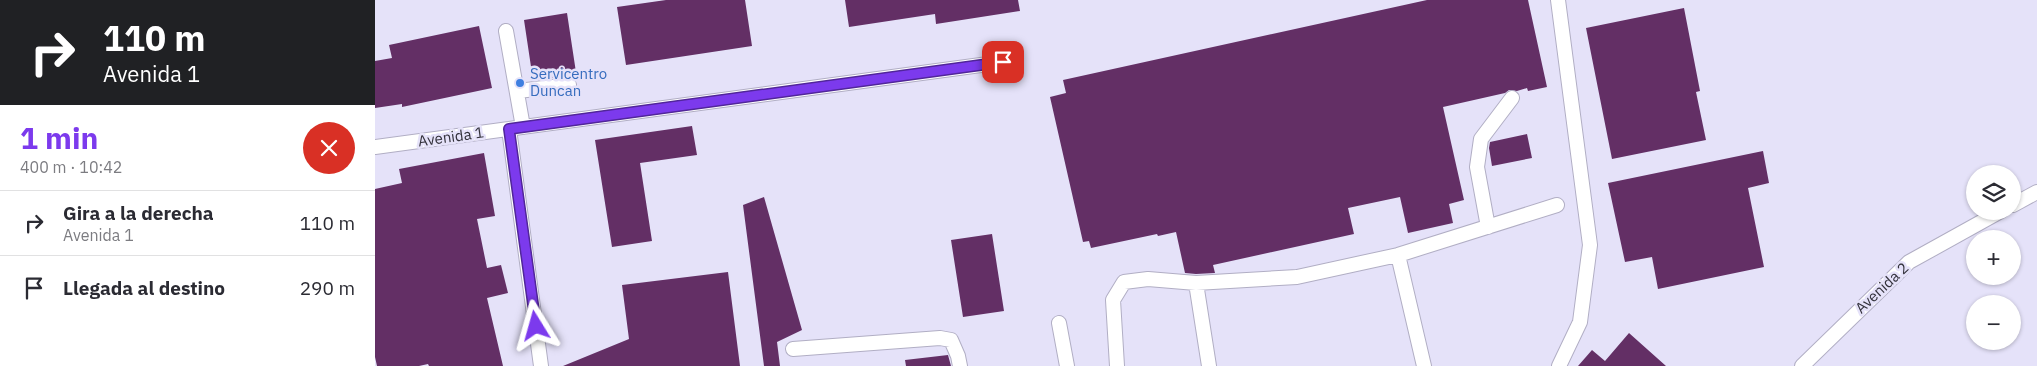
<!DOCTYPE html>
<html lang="es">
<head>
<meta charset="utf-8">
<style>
	:root { --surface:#fff; --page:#f7f7f7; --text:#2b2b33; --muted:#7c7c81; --line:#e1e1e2; --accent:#7c3aed }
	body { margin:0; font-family:"IBM Plex Sans",sans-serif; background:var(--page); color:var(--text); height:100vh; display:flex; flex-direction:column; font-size:19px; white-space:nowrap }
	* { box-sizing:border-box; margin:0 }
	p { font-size:16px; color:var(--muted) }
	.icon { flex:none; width:28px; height:28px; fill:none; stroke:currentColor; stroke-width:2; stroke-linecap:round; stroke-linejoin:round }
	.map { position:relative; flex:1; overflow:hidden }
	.sheet { display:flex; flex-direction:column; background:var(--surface); width:375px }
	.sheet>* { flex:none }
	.hud { background:#202124; color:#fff; overflow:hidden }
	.tools { position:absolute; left:1591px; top:165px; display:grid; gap:10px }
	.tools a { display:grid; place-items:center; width:55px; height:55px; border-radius:50%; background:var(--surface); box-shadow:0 1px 4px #0004; font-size:25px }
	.pin { position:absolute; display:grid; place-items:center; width:42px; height:42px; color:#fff; margin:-21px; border-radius:10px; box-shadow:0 2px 8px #0006 }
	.me { position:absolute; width:55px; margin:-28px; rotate:352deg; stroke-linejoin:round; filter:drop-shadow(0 0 4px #0008) }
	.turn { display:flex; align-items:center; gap:18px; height:105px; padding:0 20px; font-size:22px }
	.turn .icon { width:65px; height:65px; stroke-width:2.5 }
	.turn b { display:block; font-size:35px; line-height:42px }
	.round { display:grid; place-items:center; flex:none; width:52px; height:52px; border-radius:26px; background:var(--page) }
	.headline { display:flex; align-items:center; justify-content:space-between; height:85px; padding:0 20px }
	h1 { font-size:30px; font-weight:800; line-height:38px; color:var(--accent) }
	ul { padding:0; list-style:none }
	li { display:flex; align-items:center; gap:15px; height:65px; padding:0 20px; border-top:1px solid var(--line) }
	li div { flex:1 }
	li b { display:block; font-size:19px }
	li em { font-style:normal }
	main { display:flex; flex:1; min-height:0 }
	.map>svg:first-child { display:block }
	.building { fill:#632f65 }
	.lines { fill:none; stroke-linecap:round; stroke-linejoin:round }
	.minor-casing { stroke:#b1aec4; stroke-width:16 }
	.minor { stroke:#fff; stroke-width:14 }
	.route-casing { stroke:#51269a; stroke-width:12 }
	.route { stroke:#7c3aed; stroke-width:9 }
	.shop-dot { fill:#3f7fe0; stroke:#e5e2f9; stroke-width:2 }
	.labels { text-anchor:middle; stroke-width:5; stroke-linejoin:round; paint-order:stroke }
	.shop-label { font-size:15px; fill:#366cbe; stroke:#e5e2f9; text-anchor:start }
	.street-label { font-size:15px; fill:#32313a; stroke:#e5e2f9 }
</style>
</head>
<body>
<main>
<section class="sheet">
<div class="hud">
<div class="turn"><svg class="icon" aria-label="right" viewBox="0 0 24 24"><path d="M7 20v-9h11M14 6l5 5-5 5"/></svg><div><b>110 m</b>Avenida 1</div></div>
</div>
<div class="headline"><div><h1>1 min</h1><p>400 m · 10:42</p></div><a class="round" style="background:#d93025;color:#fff"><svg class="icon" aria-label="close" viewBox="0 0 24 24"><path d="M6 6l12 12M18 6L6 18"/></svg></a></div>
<ul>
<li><svg class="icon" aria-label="right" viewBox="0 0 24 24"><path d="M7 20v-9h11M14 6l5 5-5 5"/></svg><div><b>Gira a la derecha</b><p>Avenida 1</p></div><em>110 m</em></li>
<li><svg class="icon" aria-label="arrive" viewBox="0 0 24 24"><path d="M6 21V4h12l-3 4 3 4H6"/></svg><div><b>Llegada al destino</b></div><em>290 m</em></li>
</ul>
</section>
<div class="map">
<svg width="1662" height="366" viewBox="0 0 1662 366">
	<rect width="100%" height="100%" fill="#e5e2f9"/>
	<path class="building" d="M291,0H370L377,46L251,65L242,7Z
		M470,0H643L645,11L561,24L560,14L474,27Z
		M1052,0H1153L1172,87L1153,91L1152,88L1142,91L1134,90L1130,93L1068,107L1089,200L1074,204L1078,223L1033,233L1025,197L973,208L979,234L838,265L840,273L821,274L810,273L801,232L783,236L782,234L716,248L714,241L708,242L675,97L691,93L688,80Z
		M1309,8L1325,91L1321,92L1331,140L1237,159L1211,28Z
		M192,13L202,79L193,76L158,80L149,20Z
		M104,26L117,88L27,107V104L0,108V61L17,58L14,45Z
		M317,126L322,155L265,163L277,241L237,247L220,140Z
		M1152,134L1157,158L1117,166L1114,148L1115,142Z
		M1388,151L1394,183L1373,188L1389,267L1283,289L1277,257L1250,262L1233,183Z
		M109,153L120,216L102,219L112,268L126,265L133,293L112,298L128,366H54L53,364L44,366H2L0,357V189L27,183L24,169Z
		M389,197L427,330L402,342L405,366H389L368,205Z
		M617,234L629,311L588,317L576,240Z
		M353,272L365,366H188L254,339L247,285Z
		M1254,333L1291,366H1203L1217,350L1230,361Z
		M573,355L576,366H531L530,360Z"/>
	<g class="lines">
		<defs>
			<path id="minor" d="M1183,0L1215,245L1205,322L1184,366
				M131,31L148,127
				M143,91L194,85
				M134,129L166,366
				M0,147L628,62
				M1638,205L1662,192
				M1113,227L1102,167L1106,139L1137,98
				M1023,255L1049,366
				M821,283L834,366
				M684,323L692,366
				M418,349L565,338L576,340L583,356L585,366
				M742,366L738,300L749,282L773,279L821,283L922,277L1023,255L1182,205
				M1427,366L1534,262L1626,211"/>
		</defs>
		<use href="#minor" class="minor-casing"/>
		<use href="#minor" class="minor"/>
	</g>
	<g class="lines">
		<defs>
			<path id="route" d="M161,326L134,129L628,62"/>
		</defs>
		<use href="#route" class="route-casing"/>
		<use href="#route" class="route"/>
	</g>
	<circle class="shop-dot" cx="145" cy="83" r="5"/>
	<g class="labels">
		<g class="shop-label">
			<text x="155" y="79">Servicentro<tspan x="155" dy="17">Duncan</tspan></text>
		</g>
		<g class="street-label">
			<text transform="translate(76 137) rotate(-8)" y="5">Avenida 1</text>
			<text transform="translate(1507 288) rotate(-43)" y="5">Avenida 2</text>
		</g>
	</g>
</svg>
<div class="tools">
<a><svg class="icon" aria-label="layers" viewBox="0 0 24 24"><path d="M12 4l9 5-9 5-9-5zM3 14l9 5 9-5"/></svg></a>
<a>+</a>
<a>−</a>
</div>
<div class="pin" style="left:628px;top:62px;background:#d93025"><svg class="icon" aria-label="arrive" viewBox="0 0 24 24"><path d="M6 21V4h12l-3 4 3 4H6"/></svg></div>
<svg class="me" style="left:161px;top:326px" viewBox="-20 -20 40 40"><path d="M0-17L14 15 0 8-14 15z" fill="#7c3aed" stroke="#fff" stroke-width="4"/></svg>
</div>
</main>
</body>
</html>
